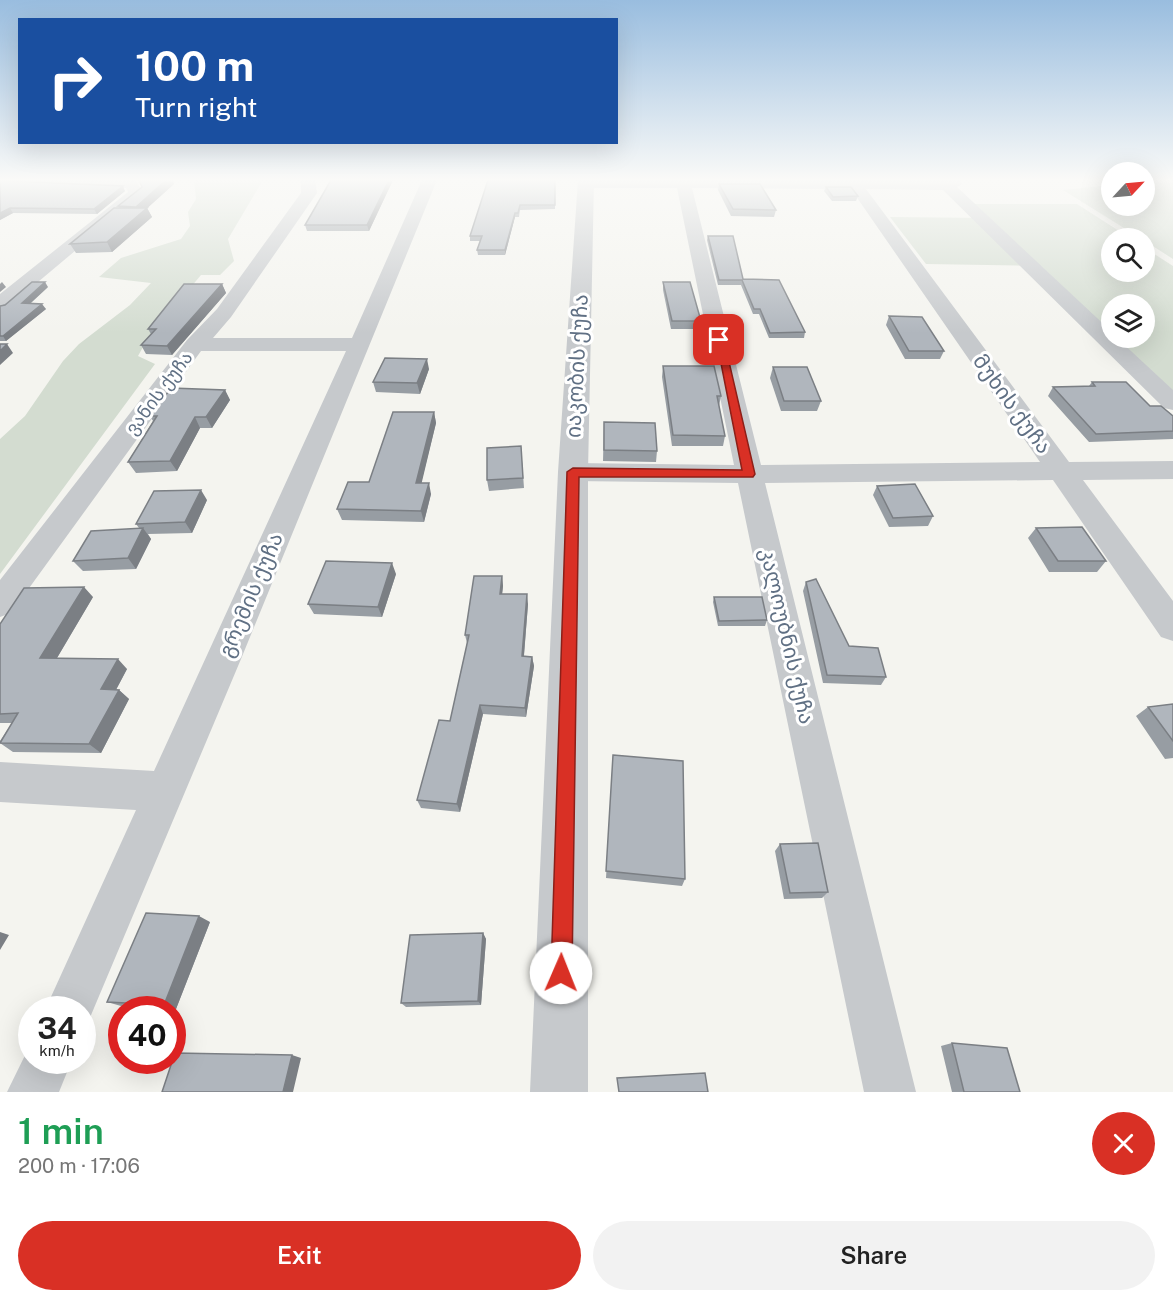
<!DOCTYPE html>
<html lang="en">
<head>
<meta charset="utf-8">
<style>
	:root { --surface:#fff; --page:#f2f2f2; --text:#222; --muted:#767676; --accent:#d93025 }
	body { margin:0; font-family:"Public Sans","Noto Sans Georgian",sans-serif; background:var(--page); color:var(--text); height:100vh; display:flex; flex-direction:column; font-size:22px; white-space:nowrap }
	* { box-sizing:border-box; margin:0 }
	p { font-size:20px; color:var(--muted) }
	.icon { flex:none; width:33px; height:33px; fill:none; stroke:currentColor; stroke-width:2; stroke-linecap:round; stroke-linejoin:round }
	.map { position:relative; height:1092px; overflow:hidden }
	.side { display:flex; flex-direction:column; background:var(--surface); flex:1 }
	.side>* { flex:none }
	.banner { position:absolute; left:18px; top:18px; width:600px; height:126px; border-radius:0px; box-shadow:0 6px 24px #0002; background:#1a4fa0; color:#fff; overflow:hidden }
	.needle { width:39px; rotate:64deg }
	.tools { position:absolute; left:1101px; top:162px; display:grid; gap:12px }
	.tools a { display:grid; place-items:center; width:54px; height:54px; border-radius:50%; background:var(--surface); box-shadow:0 6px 24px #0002; font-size:30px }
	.speed { position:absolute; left:18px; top:996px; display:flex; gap:12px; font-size:30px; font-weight:700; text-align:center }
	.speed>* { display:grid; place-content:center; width:78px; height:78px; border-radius:50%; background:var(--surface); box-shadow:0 6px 24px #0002; line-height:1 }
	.speed small { font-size:15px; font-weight:400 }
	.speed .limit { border:9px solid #d22; background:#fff; color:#111 }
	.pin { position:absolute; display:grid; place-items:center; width:51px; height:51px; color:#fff; margin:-26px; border-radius:12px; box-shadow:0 3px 9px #0006 }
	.me { position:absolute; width:66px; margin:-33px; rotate:1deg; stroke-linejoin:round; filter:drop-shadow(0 0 4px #0008) }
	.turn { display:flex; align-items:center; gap:21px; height:126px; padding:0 18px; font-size:27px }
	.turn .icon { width:78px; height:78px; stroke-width:2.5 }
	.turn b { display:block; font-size:42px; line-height:51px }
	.round { display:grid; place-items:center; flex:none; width:63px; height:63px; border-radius:32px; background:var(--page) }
	.headline { display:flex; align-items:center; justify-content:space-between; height:102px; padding:0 18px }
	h1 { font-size:36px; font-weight:600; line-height:45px; color:#1e9e55 }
	.primary-button { display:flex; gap:12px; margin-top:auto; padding:12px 18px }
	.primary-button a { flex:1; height:69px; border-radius:36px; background:var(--accent); color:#fff; font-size:24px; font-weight:600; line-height:69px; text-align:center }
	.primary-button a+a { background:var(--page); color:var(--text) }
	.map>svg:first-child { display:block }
	.green { fill:#d3dcd0 }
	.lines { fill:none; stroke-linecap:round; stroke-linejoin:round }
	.minor { fill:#c6c9cc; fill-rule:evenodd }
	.tertiary { fill:#c6c9cc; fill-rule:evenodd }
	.wall { fill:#979da3 }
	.shaded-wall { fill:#7b7f84 }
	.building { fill:#b0b6bd; stroke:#7b7f84; stroke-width:1.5 }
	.route { fill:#d93025; stroke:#8d1f18; stroke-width:1.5 }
	.labels { text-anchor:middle; stroke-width:6; stroke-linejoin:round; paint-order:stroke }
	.far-street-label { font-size:18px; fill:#607084; stroke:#fff }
	.street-label { font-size:21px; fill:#607084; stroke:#fff }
</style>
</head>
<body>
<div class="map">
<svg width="1173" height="1092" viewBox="0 0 1173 1092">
	<rect width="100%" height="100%" fill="#f4f4ef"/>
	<path class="green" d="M194,180H263L228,239L234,261L220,275H201L148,338L138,356L155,364L0,574V439L25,416L63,361L79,344L130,305L151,283L99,277L121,258L181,239L190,226L188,212L196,199Z
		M1145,180H1173V259L1145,241L1144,238H1140L1063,190L1111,185L1112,206H1144Z
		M973,204H1077L1130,238H1112V272H1144L1145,248L1173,266V391L1116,338H1144V304H1112L1111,333L1041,266L926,264L890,217L988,218Z"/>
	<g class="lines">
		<path class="minor" d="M3,180H135L144,193L7,308L0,310V294L128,192L126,188L10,184Z
			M301,180H315L317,193L231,317L213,338H352L422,180H437L241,659L86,1027L82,1029V1010H45L136,810L0,802V762L154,771L346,351H201L11,613L0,617V580L187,340L217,309L301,193Z
			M580,180H962L961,185L957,187L1112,332V338H1117L1173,390V410L1164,408L943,190L866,189L1069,462L1173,461V479L1083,480L1173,601V641L1161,637L1053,480L765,483L916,1092H864L738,483L573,481L563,478L560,472L563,466L573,463L734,465L677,188H586L581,186ZM692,188L851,189L1040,462L761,465Z
			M32,1041V1060H72L59,1092H7Z"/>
		<path class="tertiary" d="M578,180H594L588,472V1092H530L558,472Z"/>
	</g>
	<path class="wall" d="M0,180L7,181L125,191L97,214L13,213L0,220Z
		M393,180L369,231H307L305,225Z
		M555,180V209L520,210L519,217H515L505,255H478L477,250L480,241H470V236Z
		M174,184L147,208L152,217L112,252L76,253L70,244L119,208L118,206Z
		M719,184L776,210L774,217L731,216L718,190Z
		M826,187L858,196L856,201H832L824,191Z
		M708,236L743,279L805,332L804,338H769L759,314H753L741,285H718L707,240Z
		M663,282L701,321L699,329H671L663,290Z
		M222,284L226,293L172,355L146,354L141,345L151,334L148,329Z
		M48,287L31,303L46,309L6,341H0V306Z
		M889,316L944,351L940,359H905L886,325Z
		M663,366L721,396L719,406L725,436L723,446H672L662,377Z
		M773,367L821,401L817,411H781L770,378Z
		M429,369L420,394L376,392L373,382Z
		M1092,382L1173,416V439L1089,442L1048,396L1053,387L1089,386Z
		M225,390L230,400L212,428H200L177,471L136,473L128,462L153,421L150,416Z
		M434,412L436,423L421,483L431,494L424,522L342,520L337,509L369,482Z
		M604,422L657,451L656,462L603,461Z
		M521,446L524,488L489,491L487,480Z
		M877,486L933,516L928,526L889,527L873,495Z
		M207,500L192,533L148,534L151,539L136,569L83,571L73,561L139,528L136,524Z
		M1036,528L1106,561L1097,572H1049L1028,538Z
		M396,574L382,617L314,614L308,604Z
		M502,576L503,586L502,594L528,604L524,656L532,657L534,666L526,717L483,714L460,812L421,808L417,800L450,721L467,643L465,635Z
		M806,582L849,646L886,677L881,685L823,683L803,591Z
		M93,597L57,658L127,669L116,690H119L129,699L101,753L13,752L0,743V741L12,723H0V624Z
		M714,597L767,620L765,626H718L713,602Z
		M1173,704V758L1165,759L1136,716L1148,707Z
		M613,755L685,879L682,886L606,878Z
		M780,844L828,892L822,898L784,899L775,851Z
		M210,922L176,1009L121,1006L107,1002Z
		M483,933L486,939L481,1005L406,1007L401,1003Z
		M952,1043L1020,1092H952L941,1046Z"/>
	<path class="shaded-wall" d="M166,180H173L174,184L143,212L147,208L152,217L112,252L107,242L140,214L136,207Z
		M389,180H393L369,231L367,225Z
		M123,186L125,191L97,214L94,209Z
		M10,208L13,213L0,220V213Z
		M515,213V217L505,255V250Z
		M2,282L6,287L0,292V284Z
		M45,282L48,287L25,308L22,303Z
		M222,284L226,293L172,355L167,346Z
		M42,304L46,309L6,341L3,336Z
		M7,344L13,353L0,365V351Z
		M427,359L429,369L420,394L417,383Z
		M225,390L230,400L212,428L206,417Z
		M434,412L436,423L419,494L416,483Z
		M195,417L200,428L177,471L170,461Z
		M429,483L431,494L424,522L421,511Z
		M201,490L207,500L192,533L185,522Z
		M143,528L151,539L136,569L128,558Z
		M392,563L396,574L382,617L378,607Z
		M502,576L503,586L501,604L500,594Z
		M84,587L93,597L51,668L40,658Z
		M527,594L528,604L523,666L522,656Z
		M532,657L534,666L526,717L525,708Z
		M118,659L127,669L111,699L101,689Z
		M119,690L129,699L101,753L89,744Z
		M480,705L483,714L460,812L457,804Z
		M199,916L210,922L176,1009L164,1005Z
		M0,932L9,935L0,950Z
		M483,933L486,939L481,1005L478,1001Z
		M292,1055L301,1058L293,1092H283Z"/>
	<path class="building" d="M0,180H5L7,181L123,186L94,209L10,208L0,213Z
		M139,180H166L136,207L118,206L142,187Z
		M331,180H389L367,225H305Z
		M488,180H555V205H520L518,213H515L505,250H477L482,236H470Z
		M719,184H760L776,210L733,209Z
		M826,187H851L858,196L833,197Z
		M114,208H147L107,242L70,244Z
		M708,236H733L743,279L779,280L805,332L770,333L760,309H754L742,280H719Z
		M32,282H45L22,303L42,304L3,336H0V306L5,305Z
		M663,282H690L701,321H672Z
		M184,284H222L167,346L141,345L156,329H148Z
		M889,316L922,317L944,351H909Z
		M0,344H7L0,351Z
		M385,358L427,359L417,383L373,382Z
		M663,366H714L721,396H717L725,436L673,435Z
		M773,367H807L821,401H784Z
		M1092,382H1126L1150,406H1161L1173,416V431L1096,434L1053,387L1095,386Z
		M171,388L225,390L206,417H195L170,461L128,462L157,416H150Z
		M393,412H434L416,483H429L421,511L337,509L348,482H369Z
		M604,422L655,423L657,451L604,450Z
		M521,446L523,478L487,480V448Z
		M915,484L933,516L893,518L877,486Z
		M201,490L185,522L136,524L154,491Z
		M1082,527L1106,561H1058L1036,528Z
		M143,528L128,558L73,561L91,531Z
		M326,561L392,563L378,607L308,604Z
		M474,576H502L500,594H527L522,656L532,657L525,708L480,705L457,804L417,800L439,720L450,721L469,635H465Z
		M816,579L849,646L878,648L886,677L827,675L806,582Z
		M84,587L40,658L118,659L101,689L119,690L89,744L0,743L18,713L0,714V624L24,588Z
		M714,597H762L767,620L719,621Z
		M1173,704V741L1148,707Z
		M613,755L683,761L685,879L606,871Z
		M818,843L828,892L790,893L780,844Z
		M146,913L199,916L164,1005L107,1002Z
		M483,933L478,1001L401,1003L410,935Z
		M952,1043L1007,1048L1020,1092H964Z
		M175,1053L292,1055L283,1092H162Z
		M705,1073L708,1092H619L617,1078Z"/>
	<linearGradient id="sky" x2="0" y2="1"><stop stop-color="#99bddf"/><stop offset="0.54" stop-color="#fafaf8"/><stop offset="1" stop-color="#fafaf8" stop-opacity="0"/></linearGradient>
	<rect width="1173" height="333" fill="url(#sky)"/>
	<path class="route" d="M716,338L724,340L755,474L753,477H579L572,973L569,981L561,984L554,981L551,973L567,472L573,468L742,470Z"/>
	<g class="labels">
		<g class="far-street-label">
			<text transform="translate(159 393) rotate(-53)" y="6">ვანის ქუჩა</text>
		</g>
		<g class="street-label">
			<text transform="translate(577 366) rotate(-87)" y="7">იაკობის ქუჩა</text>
			<text transform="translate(1012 404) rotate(54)" y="7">მუხის ქუჩა</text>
			<text transform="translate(251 595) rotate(-67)" y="7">გრემის ქუჩა</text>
			<text transform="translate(787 636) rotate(77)" y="7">კალოუბნის ქუჩა</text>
		</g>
	</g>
</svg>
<div class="tools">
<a><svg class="needle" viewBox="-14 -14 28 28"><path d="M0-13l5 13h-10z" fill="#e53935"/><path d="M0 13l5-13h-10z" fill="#767676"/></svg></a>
<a><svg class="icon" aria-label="search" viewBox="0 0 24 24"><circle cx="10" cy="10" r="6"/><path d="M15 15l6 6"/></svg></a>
<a><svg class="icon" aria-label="layers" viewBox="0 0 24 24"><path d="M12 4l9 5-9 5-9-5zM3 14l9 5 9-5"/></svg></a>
</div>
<div class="speed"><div>34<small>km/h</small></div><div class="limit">40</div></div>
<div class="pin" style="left:719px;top:340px;background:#d93025"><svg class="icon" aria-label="arrive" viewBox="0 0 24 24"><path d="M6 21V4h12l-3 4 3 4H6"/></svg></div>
<svg class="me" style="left:561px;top:973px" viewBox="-20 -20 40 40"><circle r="19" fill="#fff"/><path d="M0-13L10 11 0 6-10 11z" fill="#d93025"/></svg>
<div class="banner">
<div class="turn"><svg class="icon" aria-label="right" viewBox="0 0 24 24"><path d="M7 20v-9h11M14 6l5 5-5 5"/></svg><div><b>100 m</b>Turn right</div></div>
</div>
</div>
<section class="side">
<div class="headline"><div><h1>1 min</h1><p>200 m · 17:06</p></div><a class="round" style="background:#d93025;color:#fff"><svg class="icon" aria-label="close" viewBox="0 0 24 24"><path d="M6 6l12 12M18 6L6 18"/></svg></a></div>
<div class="primary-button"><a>Exit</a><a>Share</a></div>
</section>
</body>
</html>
